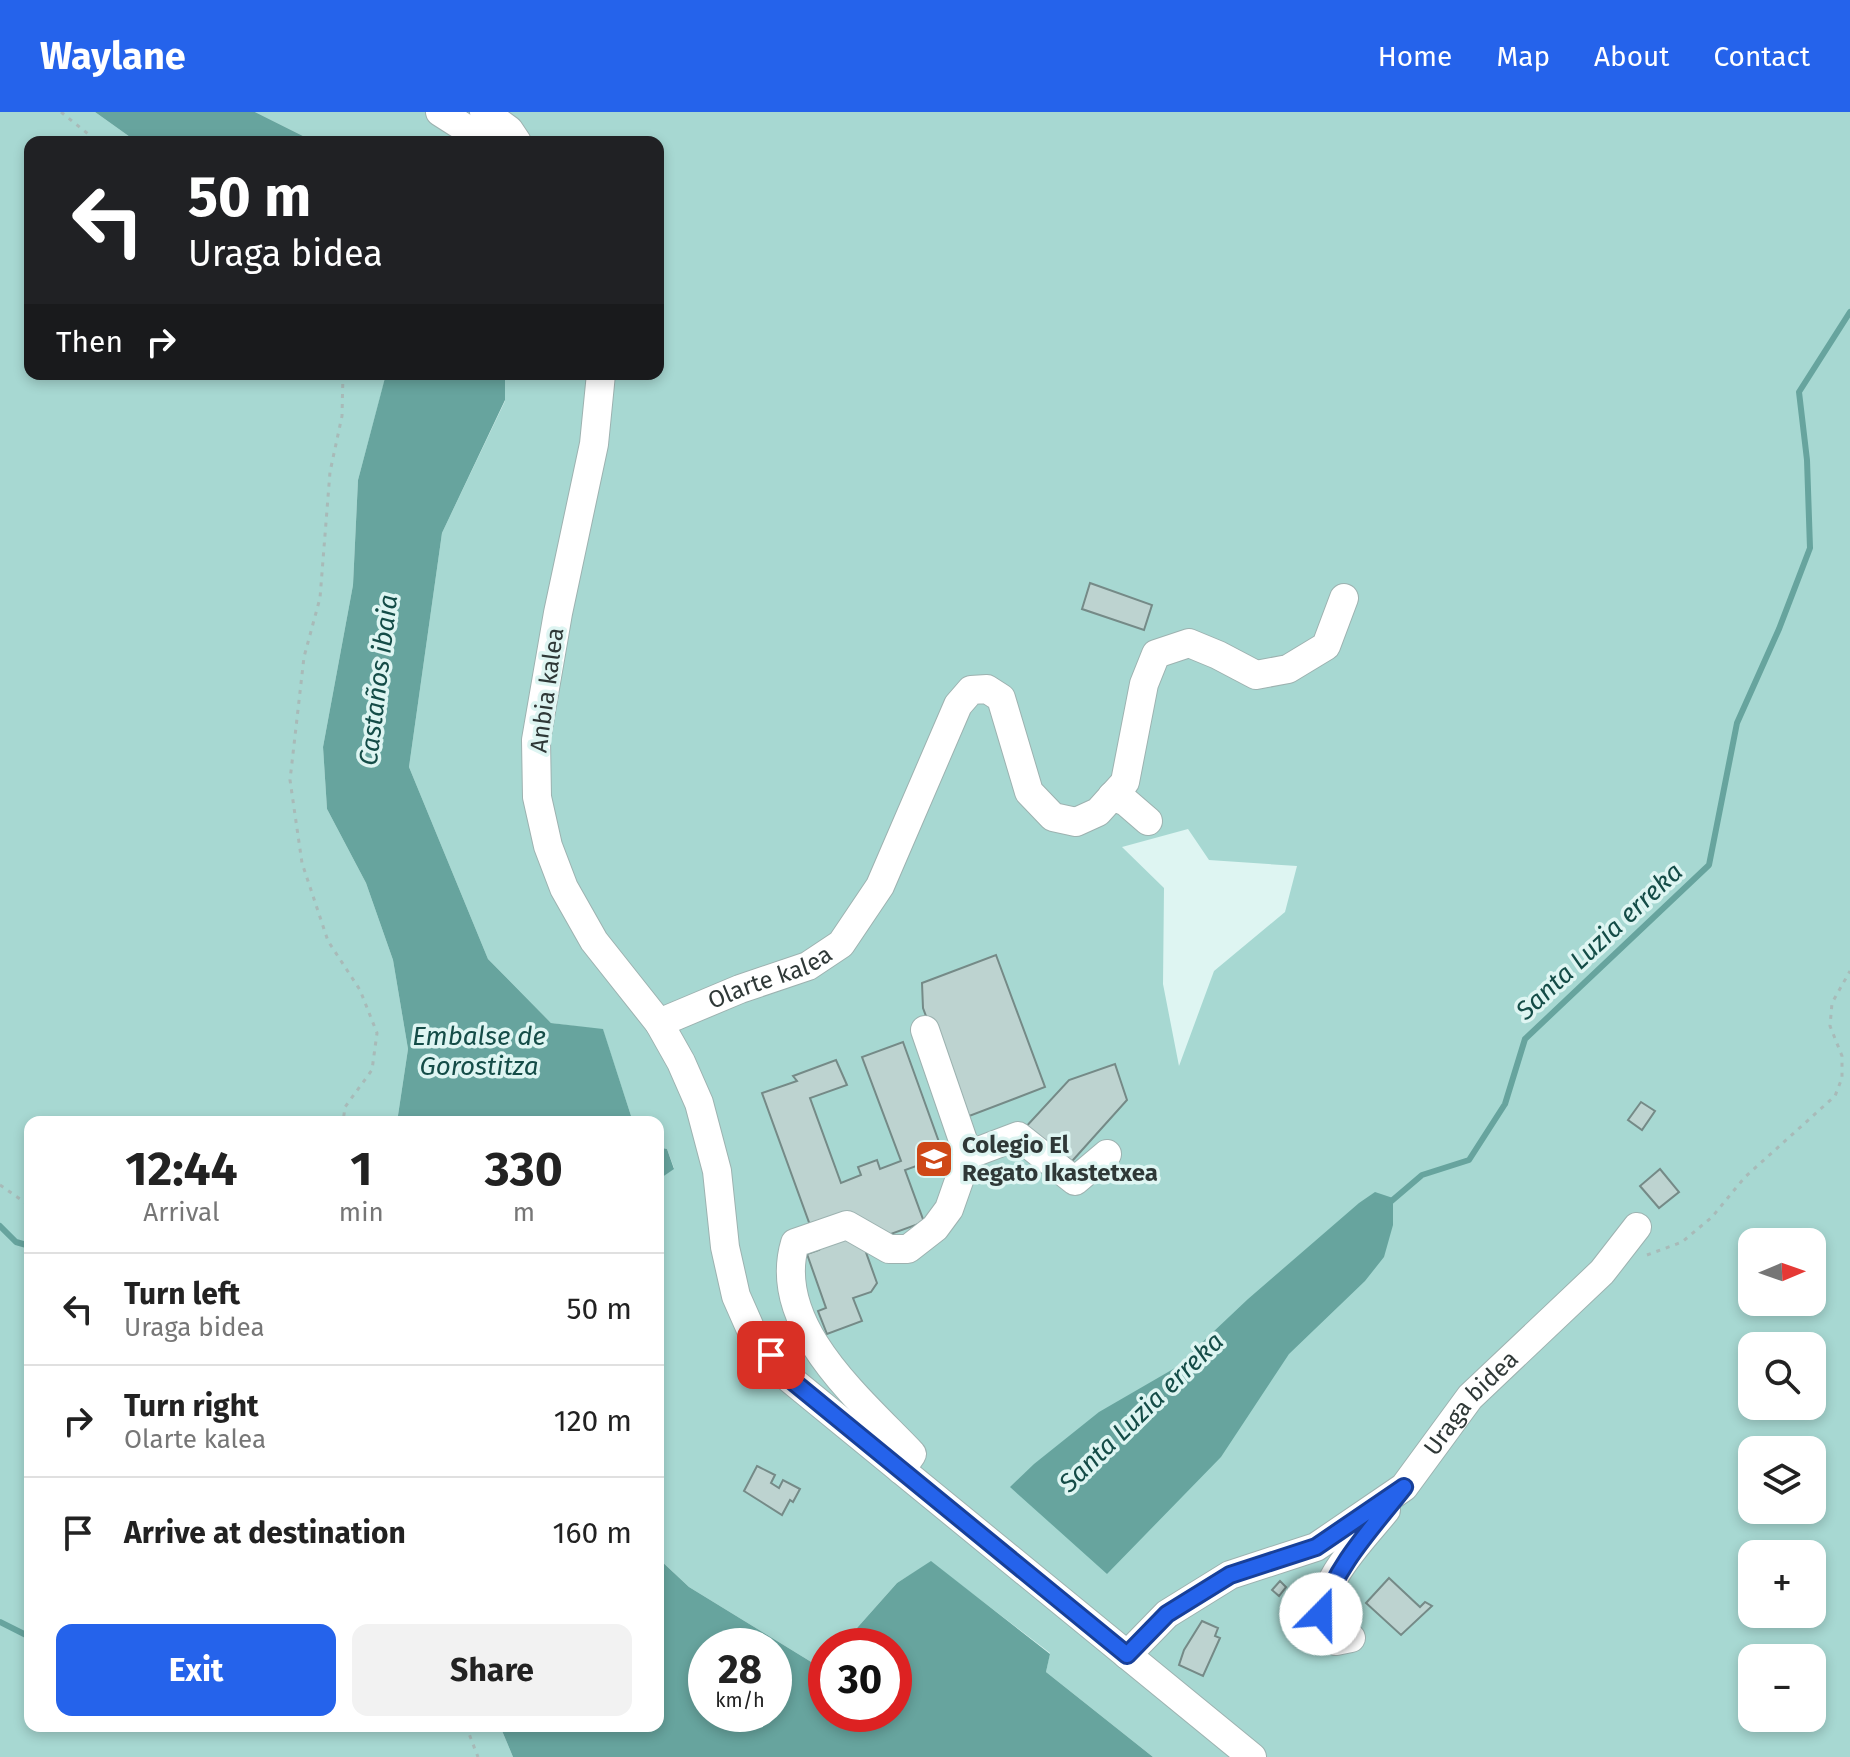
<!DOCTYPE html>
<html lang="en">
<head>
<meta charset="utf-8">
<style>
	:root { --surface:#fff; --page:#f2f2f2; --text:#222; --muted:#767676; --line:#e0e0e0; --accent:#2563eb }
	body { margin:0; font-family:"Fira Sans",sans-serif; background:var(--page); color:var(--text); height:100vh; display:flex; flex-direction:column; font-size:30px; white-space:nowrap }
	* { box-sizing:border-box; margin:0 }
	p { font-size:26px; color:var(--muted) }
	.icon { flex:none; width:44px; height:44px; fill:none; stroke:currentColor; stroke-width:2; stroke-linecap:round; stroke-linejoin:round }
	.map { position:relative; flex:1; overflow:hidden }
	.panel { position:absolute; left:24px; top:1004px; width:640px; height:616px; display:flex; flex-direction:column; background:var(--surface); border-radius:16px; box-shadow:0 4px 12px #0003 }
	.panel>* { flex:none }
	.guide { position:absolute; left:24px; top:24px; width:640px; height:244px; border-radius:16px; box-shadow:0 4px 12px #0003; background:#202124; color:#fff; overflow:hidden }
	.needle { width:52px; rotate:88deg }
	.tools { position:absolute; left:1738px; top:1116px; display:grid; gap:16px }
	.tools a { display:grid; place-items:center; width:88px; height:88px; border-radius:16px; background:var(--surface); box-shadow:0 4px 12px #0003; font-size:40px }
	.speed { position:absolute; left:688px; top:1516px; display:flex; gap:16px; font-size:40px; font-weight:700; text-align:center }
	.speed>* { display:grid; place-content:center; width:104px; height:104px; border-radius:50%; background:var(--surface); box-shadow:0 4px 12px #0003; line-height:1 }
	.speed small { font-size:20px; font-weight:400 }
	.speed .limit { border:12px solid #d22; background:#fff; color:#111 }
	.pin { position:absolute; display:grid; place-items:center; width:68px; height:68px; color:#fff; margin:-34px; border-radius:16px; box-shadow:0 4px 12px #0006 }
	.me { position:absolute; width:88px; margin:-44px; rotate:22deg; stroke-linejoin:round; filter:drop-shadow(0 0 6px #0008) }
	.turn { display:flex; align-items:center; gap:28px; height:168px; padding:0 32px; font-size:36px }
	.turn .icon { width:104px; height:104px; stroke-width:2.5 }
	.turn b { display:block; font-size:56px; line-height:68px }
	.then { display:flex; align-items:center; height:76px; padding:0 32px; background:#0003; gap:16px; font-size:30px }
	.eta { display:flex; justify-content:space-evenly; align-items:center; height:136px; text-align:center }
	.eta b { font-size:48px; font-weight:700; line-height:56px }
	.action { display:flex; gap:16px; margin-top:auto; padding:16px 32px }
	.action a { flex:1; height:92px; border-radius:16px; background:var(--accent); color:#fff; font-size:32px; font-weight:700; line-height:92px; text-align:center }
	.action a+a { background:var(--page); color:var(--text) }
	ul { padding:0; list-style:none }
	li { display:flex; align-items:center; gap:24px; height:112px; padding:0 32px; border-top:2px solid var(--line) }
	li div { flex:1 }
	li b { display:block; font-size:30px }
	li em { font-style:normal }
	header { display:flex; align-items:center; gap:48px; box-sizing:border-box; height:112px; padding:0 40px; background:var(--accent); color:#fff }
	header strong { font-size:38px }
	nav { display:flex; gap:44px; margin-inline-start:auto; font-size:28px }
	.map>svg:first-child { display:block }
	.green { fill:#a7d8d2; fill-rule:evenodd }
	.water { fill:#67a49e; fill-rule:evenodd }
	.lines { fill:none; stroke-linecap:round; stroke-linejoin:round }
	.stream { stroke:#67a49e; stroke-width:6 }
	.building { fill:#bdd3d0; stroke:#758a87; stroke-width:2 }
	.minor-casing { stroke:#9db2b0; stroke-width:30 }
	.path { stroke:#a8bab8; stroke-width:3; stroke-dasharray:4 6; stroke-linecap:butt }
	.minor { stroke:#fff; stroke-width:28 }
	.route-casing { stroke:#184099; stroke-width:20 }
	.route { stroke:#2563eb; stroke-width:14 }
	.labels { text-anchor:middle; stroke-width:7; stroke-linejoin:round; paint-order:stroke }
	.street-label { font-size:24px; fill:#2f3837; stroke:#def5f2 }
	.poi-label { font-size:24px; font-weight:bold; fill:#2f3837; stroke:#def5f2; text-anchor:start }
	.water-label { font-size:26px; font-style:italic; fill:#144c47; stroke:#def5f2 }
</style>
</head>
<body>
<header>
<strong>Waylane</strong>
<nav><a>Home</a><a>Map</a><a>About</a><a>Contact</a></nav>
</header>
<div class="map">
<svg width="1850" height="1645" viewBox="0 0 1850 1645">
	<rect width="100%" height="100%" fill="#def5f2"/>
	<path class="green" d="M0,0H95L137,30H30V262L386,263L358,368L353,473L323,635L327,697L366,771L393,848L408,937L397,1010H30V1614H500L513,1645H0Z
		M255,0H1850V1645H1153L1046,1560L1050,1541L931,1450L897,1471L841,1534H826V1551L821,1556L689,1475L658,1446V1068L674,1056L667,1037L658,1035V1010H633L603,918L551,911L488,847L409,655L442,421L505,289V262H658V30H315ZM1188,717L1209,748L1297,754L1285,800L1214,859L1179,954L1163,872L1164,776L1122,735ZM1752,1130H1812V1190H1752ZM1752,1234H1812V1294H1752ZM1752,1338H1812V1398H1752ZM1752,1442H1812V1502H1752ZM1752,1546H1812V1606H1752Z"/>
	<path class="water" d="M95,0H255L315,30H137Z
		M386,262H505V288L442,421L409,655L488,847L551,911L603,917L633,1010H397L408,937L393,848L366,771L327,697L323,635L353,473L358,368Z
		M658,1035L667,1037L674,1057L658,1068Z
		M1375,1080L1393,1086V1113L1384,1145L1365,1169L1289,1242L1221,1345L1107,1462L1010,1375L1034,1352L1099,1300L1175,1256L1248,1187L1359,1091Z
		M658,1446L689,1475L821,1556L826,1551V1602H894V1534H841L897,1471L931,1449L1050,1542L1046,1560L1153,1645H513L500,1614H658ZM774,1534V1602H706V1534Z"/>
	<g class="lines">
		<path class="stream" d="M1388,1092L1422,1063L1469,1048L1505,992L1525,927L1709,753L1737,611L1779,517L1810,436L1807,348L1799,280L1850,200
			M0,1114L16,1130L30,1134
			M0,1510L30,1525"/>
	</g>
	<path class="building" d="M1090,471L1152,493L1144,518L1082,497Z
		M996,843L1045,975L964,1006L923,896L922,871Z
		M903,930L944,1044L905,1058L924,1110L863,1132L877,1171L871,1180L853,1186L862,1209L827,1222L818,1199L826,1196L807,1142L819,1138L762,981L797,969L793,964L836,948L847,973L810,986L841,1071L861,1063L858,1055L877,1048L880,1057L901,1049L862,945Z
		M1115,952L1127,988L1065,1057L1023,1018L1069,968Z
		M1641,990L1655,999L1642,1018L1628,1008Z
		M1660,1057L1679,1080L1659,1096L1640,1074Z
		M757,1354L775,1363L771,1371L779,1376L783,1368L800,1377L793,1390L790,1388L782,1403L744,1379Z
		M1389,1466L1420,1495L1425,1490L1432,1494L1401,1523L1366,1491Z
		M1280,1469L1286,1475L1279,1484L1272,1478Z
		M1202,1509L1218,1516L1215,1524L1220,1526L1203,1564L1179,1553L1184,1538Z"/>
	<g class="lines">
		<defs>
			<g id="minor">
				<path d="M440,0L487,30"/>
				<path d="M484,0L509,18L517,30"/>
				<path d="M601,262L594,332L558,501L536,628L537,685L548,734L564,776L594,829L659,911L681,950L699,991L717,1059L725,1135L736,1184L751,1218L790,1267L1252,1645"/>
				<path d="M1112,684L1126,690L1148,709"/>
				<path id="s1" d="M659,911L740,877L808,854L841,832L880,774L958,593L971,578L987,577L1001,586L1029,680L1053,705L1076,710L1098,700L1125,670L1144,572L1156,542L1189,531L1218,543L1256,563L1288,557L1326,534L1344,486"/>
				<path d="M968,1043L1018,1024L1075,1069L1107,1042"/>
				<path d="M901,1358L912,1342C862,1289 770,1214 795,1131L847,1113L889,1137H908L935,1116L949,1097L968,1043L925,918"/>
				<path d="M1351,1526L1336,1529L1321,1513C1319,1469 1360,1430 1386,1398"/>
				<path id="s2" d="M1127,1543L1167,1502L1230,1463L1316,1435L1404,1375L1470,1285L1602,1160L1637,1115"/>
			</g>
		</defs>
		<use href="#minor" class="minor-casing"/>
		<path class="path" d="M61,0L98,30
			M343,262L342,304L330,360L320,486L304,545L290,668L302,751L328,829L360,878L377,921L372,958L345,995L343,1010
			M0,1073L30,1094
			M1647,1143L1682,1130L1712,1105L1745,1065L1835,984L1842,966V944L1830,914L1832,891L1850,859
			M466,1614L478,1645"/>
		<use href="#minor" class="minor"/>
	</g>
	<g class="lines">
		<defs>
			<path id="route" d="M771,1243L790,1267L1127,1543L1167,1502L1230,1463L1316,1435L1404,1375C1372,1416 1336,1453 1321,1502"/>
		</defs>
		<use href="#route" class="route-casing"/>
		<use href="#route" class="route"/>
	</g>
	<defs>
		<symbol id="school-square" viewBox="-11 -11 22 22"><rect x="-9" y="-9" width="18" height="18" rx="4" fill="#cf4817" stroke="#def5f2"/><path d="M0-5L7-2L0 1L-7-2ZM-4 1L0 2.5L4 1V4Q0 6-4 4Z" fill="#fff"/></symbol>
	</defs>
	<g fill-rule="evenodd">
		<use href="#school-square" x="912" y="1025" width="44" height="44"/>
	</g>
	<g class="labels">
		<g class="street-label">
			<text transform="translate(547 578) rotate(-82)" y="8">Anbia kalea</text>
			<text dy="8" stroke="none"><textPath href="#s1" startOffset="120">Olarte kalea</textPath></text>
			<text dy="8" stroke="none"><textPath href="#s2" startOffset="436">Uraga bidea</textPath></text>
		</g>
		<g class="poi-label">
			<text x="962" y="1041">Colegio El<tspan x="962" dy="28">Regato Ikastetxea</tspan></text>
		</g>
		<g class="water-label">
			<text transform="translate(378 568) rotate(-83)" y="9">Castaños ibaia</text>
			<text transform="translate(1599 829) rotate(-43)" y="9">Santa Luzia erreka</text>
			<text x="479" y="933">Embalse de<tspan x="479" dy="30">Gorostitza</tspan></text>
			<text transform="translate(1141 1300) rotate(-44)" y="9">Santa Luzia erreka</text>
		</g>
	</g>
</svg>
<div class="tools">
<a><svg class="needle" viewBox="-14 -14 28 28"><path d="M0-13l5 13h-10z" fill="#e53935"/><path d="M0 13l5-13h-10z" fill="#767676"/></svg></a>
<a><svg class="icon" aria-label="search" viewBox="0 0 24 24"><circle cx="10" cy="10" r="6"/><path d="M15 15l6 6"/></svg></a>
<a><svg class="icon" aria-label="layers" viewBox="0 0 24 24"><path d="M12 4l9 5-9 5-9-5zM3 14l9 5 9-5"/></svg></a>
<a>+</a>
<a>−</a>
</div>
<div class="speed"><div>28<small>km/h</small></div><div class="limit">30</div></div>
<div class="pin" style="left:771px;top:1243px;background:#d93025"><svg class="icon" aria-label="arrive" viewBox="0 0 24 24"><path d="M6 21V4h12l-3 4 3 4H6"/></svg></div>
<svg class="me" style="left:1321px;top:1502px" viewBox="-20 -20 40 40"><circle r="19" fill="#fff"/><path d="M0-13L10 11 0 6-10 11z" fill="#2563eb"/></svg>
<div class="guide">
<div class="turn"><svg class="icon" aria-label="left" viewBox="0 0 24 24"><path d="M17 20v-9H6M10 6l-5 5 5 5"/></svg><div><b>50 m</b>Uraga bidea</div></div>
<div class="then">Then<svg class="icon" aria-label="right" viewBox="0 0 24 24"><path d="M7 20v-9h11M14 6l5 5-5 5"/></svg></div>
</div>
<section class="panel">
<div class="eta">
<div><b>12:44</b><p>Arrival</p></div>
<div><b>1</b><p>min</p></div>
<div><b>330</b><p>m</p></div>
</div>
<ul>
<li><svg class="icon" aria-label="left" viewBox="0 0 24 24"><path d="M17 20v-9H6M10 6l-5 5 5 5"/></svg><div><b>Turn left</b><p>Uraga bidea</p></div><em>50 m</em></li>
<li><svg class="icon" aria-label="right" viewBox="0 0 24 24"><path d="M7 20v-9h11M14 6l5 5-5 5"/></svg><div><b>Turn right</b><p>Olarte kalea</p></div><em>120 m</em></li>
<li><svg class="icon" aria-label="arrive" viewBox="0 0 24 24"><path d="M6 21V4h12l-3 4 3 4H6"/></svg><div><b>Arrive at destination</b></div><em>160 m</em></li>
</ul>
<div class="action"><a>Exit</a><a>Share</a></div>
</section>
</div>
</body>
</html>
